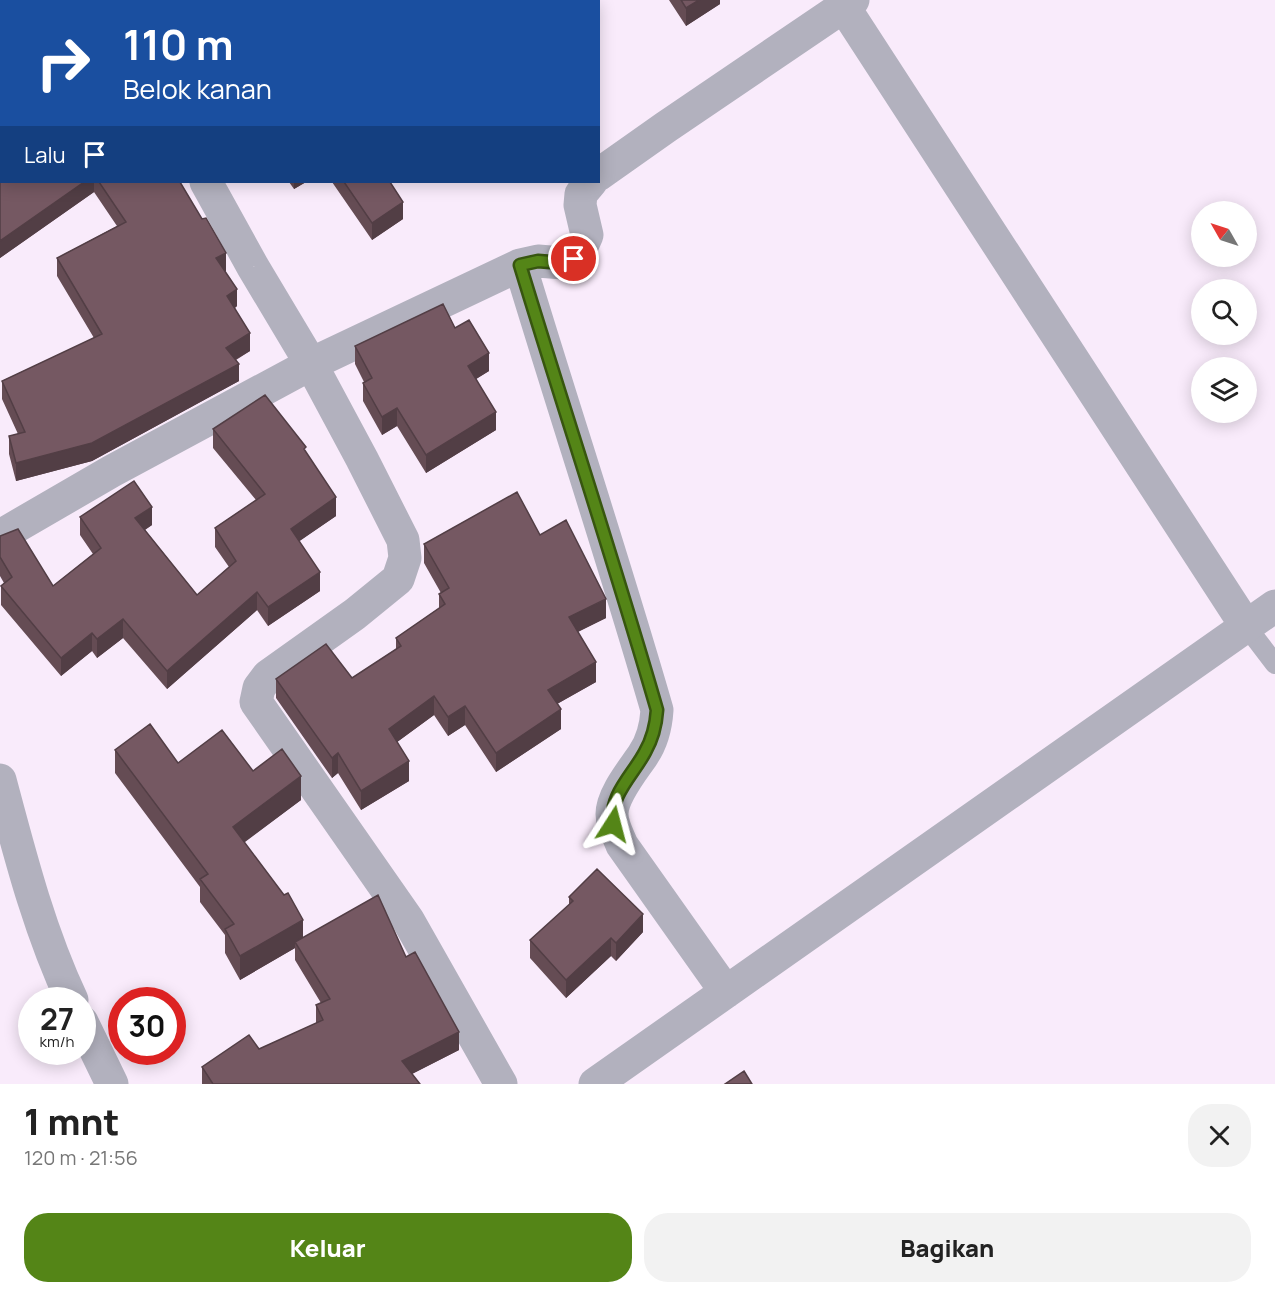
<!DOCTYPE html>
<html lang="id">
<head>
<meta charset="utf-8">
<style>
	:root { --surface:#fff; --page:#f2f2f2; --text:#222; --muted:#767676; --accent:#548517 }
	body { margin:0; font-family:Manrope,sans-serif; background:var(--page); color:var(--text); height:100vh; display:flex; flex-direction:column; font-size:22px; white-space:nowrap }
	* { box-sizing:border-box; margin:0 }
	p { font-size:20px; color:var(--muted) }
	.icon { flex:none; width:33px; height:33px; fill:none; stroke:currentColor; stroke-width:2; stroke-linecap:round; stroke-linejoin:round }
	.map { position:relative; height:1084px; overflow:hidden }
	.drawer { display:flex; flex-direction:column; background:var(--surface); flex:1 }
	.drawer>* { flex:none }
	.hud { position:absolute; left:0px; top:0px; width:600px; height:183px; box-shadow:0 3px 15px #0003; background:#1a4fa0; color:#fff; overflow:hidden }
	.needle { width:39px; rotate:309deg }
	.buttons { position:absolute; left:1191px; top:201px; display:grid; gap:12px }
	.buttons a { display:grid; place-items:center; width:66px; height:66px; border-radius:50%; background:var(--surface); box-shadow:0 3px 15px #0003; font-size:30px }
	.speed { position:absolute; left:18px; top:987px; display:flex; gap:12px; font-size:30px; font-weight:700; text-align:center }
	.speed>* { display:grid; place-content:center; width:78px; height:78px; border-radius:50%; background:var(--surface); box-shadow:0 3px 15px #0003; line-height:1 }
	.speed small { font-size:15px; font-weight:400 }
	.speed .limit { border:9px solid #d22; background:#fff; color:#111 }
	.pin { position:absolute; display:grid; place-items:center; width:51px; height:51px; color:#fff; margin:-26px; border:3px solid #fff; border-radius:50%; box-shadow:0 2px 6px #0007 }
	.me { position:absolute; width:66px; margin:-33px; rotate:9deg; stroke-linejoin:round; filter:drop-shadow(0 0 4px #0008) }
	.turn { display:flex; align-items:center; gap:21px; height:126px; padding:0 24px; font-size:27px }
	.turn .icon { width:78px; height:78px; stroke-width:2.5 }
	.turn b { display:block; font-size:42px; line-height:51px }
	.then { display:flex; align-items:center; height:57px; padding:0 24px; background:#0003; gap:12px; font-size:22px }
	.round { display:grid; place-items:center; flex:none; width:63px; height:63px; border-radius:24px; background:var(--page) }
	.overview { display:flex; align-items:center; justify-content:space-between; height:102px; padding:0 24px }
	h1 { font-size:36px; font-weight:800; line-height:45px }
	.button { display:flex; gap:12px; margin-top:auto; padding:12px 24px }
	.button a { flex:1; height:69px; border-radius:24px; background:var(--accent); color:#fff; font-size:24px; font-weight:800; line-height:69px; text-align:center }
	.button a+a { background:var(--page); color:var(--text) }
	.map>svg:first-child { display:block }
	.lines { fill:none; stroke-linecap:round; stroke-linejoin:round }
	.lane { stroke:#b2b1be; stroke-width:20 }
	.street { stroke:#b2b1be; stroke-width:33 }
	.wall { fill:#654c54 }
	.shaded-wall { fill:#523e45 }
	.building { fill:#755862; stroke:#523e45; stroke-width:1.5 }
	.route-casing { stroke:#37560f; stroke-width:15 }
	.route { stroke:#548517; stroke-width:10 }
</style>
</head>
<body>
<div class="map">
<svg width="1275" height="1084" viewBox="0 0 1275 1084">
	<rect width="100%" height="100%" fill="#f9ebfb"/>
	<g class="lines">
		<path class="lane" d="M1246,626L1275,664"/>
		<path class="street" d="M96,2L98,0
			M844,7L1246,626
			M0,67L2,66
			M598,175L666,127L853,0
			M206,182L253,267L311,364L362,459L403,540L405,558L398,579L355,614L268,676L259,688L256,702L408,920L501,1084
			M520,265C565,414 614,561 657,710C656,726 652,742 643,755C633,770 612,795 612,814C612,825 618,835 622,845L726,992
			M0,536L112,471L311,364L520,265L538,261L563,263L574,259L579,253L587,235L580,205L581,194L591,182
			M0,780C20,855 39,930 72,1000
			M82,1022L112,1084
			M595,1084L1275,606"/>
	</g>
	<path class="wall" d="M141,0H209L210,2H142Z
		M669,0H720V4L686,26Z
		M0,68H2V182H180L226,271H225L237,306L235,308L250,351L236,360L239,381L92,461L16,481L9,454V436L18,434L2,399V381L94,338L57,276V258L117,226L94,192L0,258Z
		M289,182H306L294,189Z
		M332,182H392L390,183L403,219L372,240Z
		M455,328L489,371L476,379L496,430L426,473L397,426L382,435L363,401V383L364,382L355,364V346Z
		M213,429L306,453L336,516L299,541L320,591L268,626L257,610L167,689L123,638L97,658L92,651L61,676L1,605V586L4,583L0,576V536L53,586L93,554L80,535V517L152,525L145,530L197,595L229,567L215,547V528L256,500L213,448Z
		M540,535L606,618L578,632L596,682L557,704L561,729L496,772L465,725L448,736L434,715L397,742L409,781L361,810L338,773L332,778L276,698V679L352,678L396,649V638L439,608V594L441,593L424,563V544Z
		M115,750L178,763L301,800L244,842L303,937L406,957L459,1050L412,1074L420,1084H202V1067L259,1049L316,1023V1005L321,1003L295,960V948L240,980L225,953V935L200,902V887L115,773Z
		M569,897L643,932L616,961L611,956L566,998L530,958V940L569,905Z"/>
	<path class="shaded-wall" d="M54,0H76V2H52Z
		M399,0H420L417,2H399Z
		M699,0H720V4L686,26V8Z
		M0,30H2V48H0Z
		M84,182H94V192L0,258V241Z
		M294,182H306L294,189Z
		M403,202V219L372,240V223Z
		M226,253V271L216,276V258Z
		M237,289V306L227,313V296Z
		M250,333V351L226,365V348Z
		M489,353V371L468,384V366Z
		M239,364V381L92,461L16,481V463Z
		M397,408V426L382,435V417Z
		M496,412V430L426,473V455Z
		M336,497V516L291,547V529Z
		M152,507V525L135,536V518Z
		M320,572V591L268,626V607Z
		M257,592V610L167,689V671Z
		M606,599V618L569,636V617Z
		M123,619V638L97,658V639Z
		M92,633V651L61,676V658Z
		M596,662V682L548,709V690Z
		M434,696V715L389,748V729Z
		M465,706V725L448,736V717Z
		M561,709V729L496,772V753Z
		M338,753V773L332,778V758Z
		M409,761V781L361,810V791Z
		M301,776V800L233,851V827Z
		M643,914V932L616,961V943Z
		M303,920V943L295,942V948L240,980V956Z
		M611,938V956L566,998V980Z
		M459,1032V1050L402,1079V1061Z"/>
	<path class="building" d="M0,0H54L52,2H2V30H0Z
		M150,0H209L210,2H151Z
		M279,0H403L404,2H277Z
		M681,0H699L686,8Z
		M0,68H2V174L0,172Z
		M0,182H84L0,241Z
		M99,182H180L202,219L206,218L226,253L216,258L237,289L227,296L250,333L226,348L239,364L92,443L16,463L9,436L25,432L2,381L102,334L57,258L126,222Z
		M344,182H390L403,202L372,223Z
		M443,304L455,328L469,320L489,353L468,366L496,412L426,455L397,408L382,417L363,383L372,378L355,346Z
		M265,395L306,447L304,449L336,497L291,529L320,572L268,607L257,592L167,671L123,619L97,639L92,633L61,658L1,586L12,577L0,557V536L18,529L53,586L101,548L80,517L134,481L152,507L135,518L197,595L236,561L215,528L265,494L213,429Z
		M517,492L540,535L566,520L606,599L569,617L596,662L548,690L561,709L496,753L465,706L448,717L434,696L389,729L409,761L361,791L338,753L332,758L276,679L326,644L352,678L401,646L396,638L445,604L439,594L449,588L424,544Z
		M150,724L178,763L222,730L253,771L282,749L301,776L233,827L284,895L288,893L303,920L240,956L225,929L234,924L200,879L208,874L115,750Z
		M597,869L643,914L616,943L611,938L566,980L530,940L573,901L569,897Z
		M378,895L406,957L415,952L459,1032L402,1061L420,1084H213L202,1067L249,1035L259,1049L323,1020L316,1005L330,999L295,942Z
		M744,1071L752,1084H725Z"/>
	<g class="lines">
		<defs>
			<path id="route" d="M574,259L563,263L538,261L520,265C565,413 614,561 657,710C656,725 653,738 645,752C633,775 609,795 613,824"/>
		</defs>
		<use href="#route" class="route-casing"/>
		<use href="#route" class="route"/>
	</g>
</svg>
<div class="buttons">
<a><svg class="needle" viewBox="-14 -14 28 28"><path d="M0-13l5 13h-10z" fill="#e53935"/><path d="M0 13l5-13h-10z" fill="#767676"/></svg></a>
<a><svg class="icon" aria-label="search" viewBox="0 0 24 24"><circle cx="10" cy="10" r="6"/><path d="M15 15l6 6"/></svg></a>
<a><svg class="icon" aria-label="layers" viewBox="0 0 24 24"><path d="M12 4l9 5-9 5-9-5zM3 14l9 5 9-5"/></svg></a>
</div>
<div class="speed"><div>27<small>km/h</small></div><div class="limit">30</div></div>
<div class="pin" style="left:574px;top:259px;background:#d93025"><svg class="icon" aria-label="arrive" viewBox="0 0 24 24"><path d="M6 21V4h12l-3 4 3 4H6"/></svg></div>
<svg class="me" style="left:613px;top:824px" viewBox="-20 -20 40 40"><path d="M0-17L14 15 0 8-14 15z" fill="#548517" stroke="#fff" stroke-width="4"/></svg>
<div class="hud">
<div class="turn"><svg class="icon" aria-label="right" viewBox="0 0 24 24"><path d="M7 20v-9h11M14 6l5 5-5 5"/></svg><div><b>110 m</b>Belok kanan</div></div>
<div class="then">Lalu<svg class="icon" aria-label="arrive" viewBox="0 0 24 24"><path d="M6 21V4h12l-3 4 3 4H6"/></svg></div>
</div>
</div>
<section class="drawer">
<div class="overview"><div><h1>1 mnt</h1><p>120 m · 21:56</p></div><a class="round"><svg class="icon" aria-label="close" viewBox="0 0 24 24"><path d="M6 6l12 12M18 6L6 18"/></svg></a></div>
<div class="button"><a>Keluar</a><a>Bagikan</a></div>
</section>
</body>
</html>
